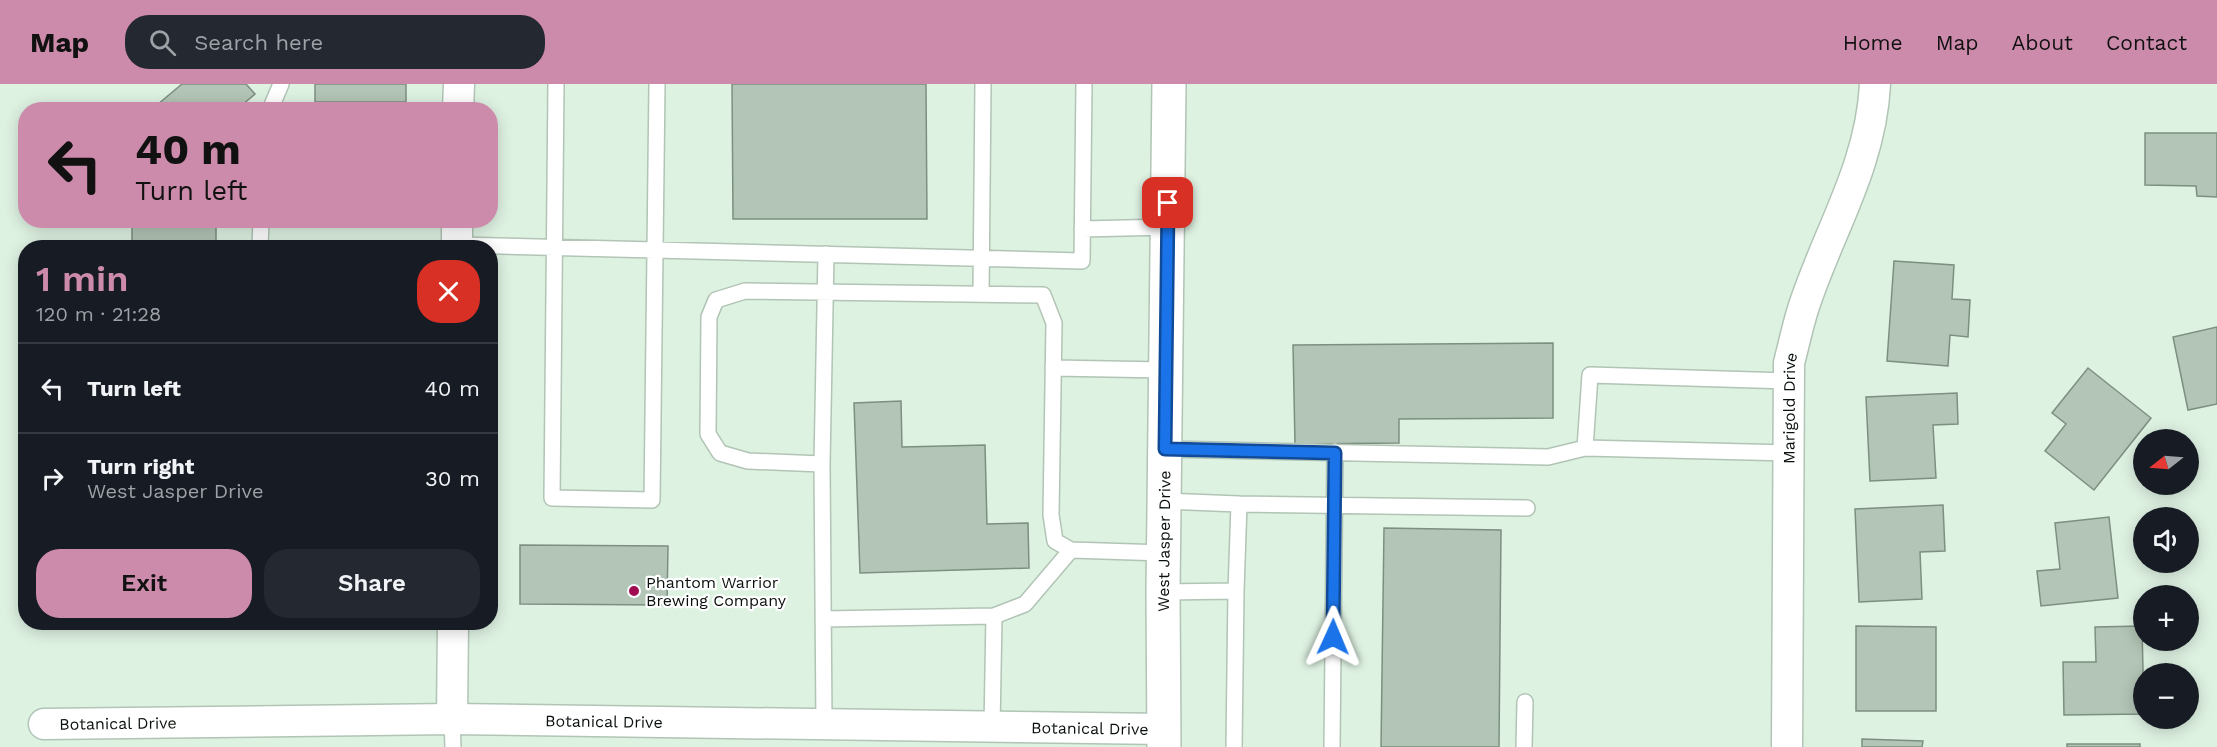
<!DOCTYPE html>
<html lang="en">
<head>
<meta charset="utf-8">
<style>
	:root { --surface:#171b24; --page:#242831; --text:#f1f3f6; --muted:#9ea1a6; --line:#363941; --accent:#cd8bab }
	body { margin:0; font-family:"Work Sans",sans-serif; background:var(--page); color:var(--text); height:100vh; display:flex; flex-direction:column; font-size:22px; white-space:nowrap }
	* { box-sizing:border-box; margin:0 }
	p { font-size:20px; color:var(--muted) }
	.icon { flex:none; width:33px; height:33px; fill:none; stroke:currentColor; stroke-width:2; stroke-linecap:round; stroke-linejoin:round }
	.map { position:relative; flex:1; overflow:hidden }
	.panel { position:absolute; left:18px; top:156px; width:480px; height:390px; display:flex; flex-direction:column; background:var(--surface); border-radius:24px; box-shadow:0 3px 15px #0003 }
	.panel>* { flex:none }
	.guide { position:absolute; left:18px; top:18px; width:480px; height:126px; border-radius:24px; box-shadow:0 3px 15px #0003; background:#cd8bab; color:#111; overflow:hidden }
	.needle { width:39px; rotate:253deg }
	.controls { position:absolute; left:2133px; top:345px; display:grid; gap:12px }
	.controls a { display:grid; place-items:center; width:66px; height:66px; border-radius:50%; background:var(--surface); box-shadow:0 3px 15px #0003; font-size:30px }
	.pin { position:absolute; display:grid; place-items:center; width:51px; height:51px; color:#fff; margin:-26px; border-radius:12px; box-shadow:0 3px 9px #0006 }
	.me { position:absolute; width:66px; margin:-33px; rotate:1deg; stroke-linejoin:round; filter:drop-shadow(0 0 4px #0008) }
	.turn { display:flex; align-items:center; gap:21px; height:126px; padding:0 18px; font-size:27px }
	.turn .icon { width:78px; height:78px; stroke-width:2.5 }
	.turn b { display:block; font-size:42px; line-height:51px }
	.round { display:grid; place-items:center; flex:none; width:63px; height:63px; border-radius:24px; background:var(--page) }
	.summary { display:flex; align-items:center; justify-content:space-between; height:102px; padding:0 18px }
	h1 { font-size:36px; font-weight:600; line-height:45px; color:var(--accent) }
	.cta { display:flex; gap:12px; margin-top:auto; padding:12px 18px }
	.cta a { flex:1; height:69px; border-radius:24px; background:var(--accent); color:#111; font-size:24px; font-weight:600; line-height:69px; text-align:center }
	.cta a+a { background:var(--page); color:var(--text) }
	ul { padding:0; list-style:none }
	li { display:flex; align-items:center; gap:18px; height:90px; padding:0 18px; border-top:2px solid var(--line) }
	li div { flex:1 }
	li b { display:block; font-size:22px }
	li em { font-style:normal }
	header { display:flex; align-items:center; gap:36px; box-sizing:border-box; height:84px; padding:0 30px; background:var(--accent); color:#111 }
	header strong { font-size:28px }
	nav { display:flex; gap:33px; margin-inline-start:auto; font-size:21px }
	.search { width:420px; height:54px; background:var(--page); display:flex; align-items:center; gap:15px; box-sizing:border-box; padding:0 21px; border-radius:24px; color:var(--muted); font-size:22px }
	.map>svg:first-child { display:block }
	.building { fill:#b2c5b6; stroke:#7d8f81; stroke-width:1.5 }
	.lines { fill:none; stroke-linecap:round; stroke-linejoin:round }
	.lane-casing { stroke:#b1c4b5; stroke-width:18 }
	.street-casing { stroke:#b1c4b5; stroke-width:33 }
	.secondary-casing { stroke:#b1c4b5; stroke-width:36 }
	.lane { stroke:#fff; stroke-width:15 }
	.street { stroke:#fff; stroke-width:30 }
	.secondary { stroke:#fff; stroke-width:33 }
	.route-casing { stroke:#114b97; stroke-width:15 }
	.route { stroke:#1a73e8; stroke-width:10 }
	.poi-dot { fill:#a10c50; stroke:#fff; stroke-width:2 }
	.labels { text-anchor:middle; stroke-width:4.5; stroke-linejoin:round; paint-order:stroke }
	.street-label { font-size:16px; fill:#0a110c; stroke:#fff }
	.poi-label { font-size:16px; fill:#0a110c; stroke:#fff; text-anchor:start }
</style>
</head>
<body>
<header>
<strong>Map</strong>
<div class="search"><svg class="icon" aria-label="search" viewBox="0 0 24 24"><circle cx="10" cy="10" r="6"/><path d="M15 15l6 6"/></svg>Search here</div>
<nav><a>Home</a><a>Map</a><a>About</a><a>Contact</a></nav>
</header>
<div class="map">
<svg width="2217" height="663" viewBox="0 0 2217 663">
	<rect width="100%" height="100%" fill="#def2e2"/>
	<path class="building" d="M182,0H246L255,10L236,26H151Z
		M315,0H406V18H315Z
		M732,0H926L927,135H733Z
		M2145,49H2217V113L2197,112L2196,102L2145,101Z
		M132,136H216V164H132Z
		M1894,177L1954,181L1952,215L1970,216L1968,253L1950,251L1948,282L1887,277Z
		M2217,243V320L2188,326L2173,253Z
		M1553,259V334L1399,335V359L1295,360L1293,261Z
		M2088,284L2151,334L2094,406L2045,367L2066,340L2052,329Z
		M1957,309L1958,340L1933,341L1936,394L1870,397L1866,313Z
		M901,317L902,363L985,361L987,440L1028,439L1029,484L860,489L854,319Z
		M1943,421L1945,467L1920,468L1922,515L1859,518L1855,425Z
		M2109,433L2118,514L2041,522L2037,487L2060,485L2055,439Z
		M1384,444L1501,446L1499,663H1381Z
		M520,461L668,462L667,521L520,520Z
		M152,538H343V540L152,545Z
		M1856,542L1936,543V627H1856Z
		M2142,542L2144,630L2064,631L2063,578H2096L2095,543Z
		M1862,655L1923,657L1922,663H1862Z
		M2067,660H2140V663H2067Z"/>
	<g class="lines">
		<defs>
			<path id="lane" d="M556,0L552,414L652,416L657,0
				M270,26L281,0
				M1082,145L1168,143
				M457,161L1082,177L1084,0
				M260,164L261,136
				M981,210L983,0
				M1053,284L1165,286
				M1585,364L1590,291L1788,297
				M1165,365L1548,373L1585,364L1788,369
				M822,380L748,377L720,369L708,350L709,233L716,216L745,207L1043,211L1054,239L1051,431L1055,457L1071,466L1164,469
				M1164,417L1239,420L1236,507
				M1239,420L1527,424
				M1163,508L1236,507L1234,663
				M823,535L994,532L1025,520L1071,466
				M452,635L453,663
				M824,640L822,380L826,170
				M992,643L994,532
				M1332,663L1335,368
				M1524,663L1525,618"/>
			<g id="street">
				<path d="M458,26L459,0"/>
				<path d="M457,164V136"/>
				<path d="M452,635L453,538"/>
				<path id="s1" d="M44,640L452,635L1164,645"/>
				<path id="s2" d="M1787,663L1789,279C1794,260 1798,240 1804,222C1829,146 1871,82 1875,0"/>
			</g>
			<g id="secondary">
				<path id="s3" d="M1164,663L1163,508L1169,0"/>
			</g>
		</defs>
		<use href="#lane" class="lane-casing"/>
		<use href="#street" class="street-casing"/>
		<use href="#secondary" class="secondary-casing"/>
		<use href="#lane" class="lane"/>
		<use href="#street" class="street"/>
		<use href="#secondary" class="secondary"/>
	</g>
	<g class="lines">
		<defs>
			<path id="route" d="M1168,119L1165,365L1335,369L1333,553"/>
		</defs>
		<use href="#route" class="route-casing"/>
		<use href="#route" class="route"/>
	</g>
	<circle class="poi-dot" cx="634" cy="507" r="6"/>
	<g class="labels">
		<g class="street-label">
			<text dy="6" stroke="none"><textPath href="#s2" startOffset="339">Marigold Drive</textPath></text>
			<text dy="6" stroke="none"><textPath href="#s3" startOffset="206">West Jasper Drive</textPath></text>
			<text dy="6" stroke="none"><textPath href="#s1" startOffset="560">Botanical Drive</textPath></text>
			<text dy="6" stroke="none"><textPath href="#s1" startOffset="74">Botanical Drive</textPath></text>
			<text dy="6" stroke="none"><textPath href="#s1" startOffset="1046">Botanical Drive</textPath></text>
		</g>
		<g class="poi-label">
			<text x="646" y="504">Phantom Warrior<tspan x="646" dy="18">Brewing Company</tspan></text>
		</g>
	</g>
</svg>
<div class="controls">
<a><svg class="needle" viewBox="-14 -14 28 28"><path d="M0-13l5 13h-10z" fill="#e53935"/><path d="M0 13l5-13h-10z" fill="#9ea1a6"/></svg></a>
<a><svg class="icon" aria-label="sound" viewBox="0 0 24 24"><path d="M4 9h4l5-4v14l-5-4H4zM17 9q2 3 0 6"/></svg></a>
<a>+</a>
<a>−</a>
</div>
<div class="pin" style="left:1168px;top:119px;background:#d93025"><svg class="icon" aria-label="arrive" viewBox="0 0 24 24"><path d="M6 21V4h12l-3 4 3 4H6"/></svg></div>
<svg class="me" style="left:1333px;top:553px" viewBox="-20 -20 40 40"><path d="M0-17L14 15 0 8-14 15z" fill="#1a73e8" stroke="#fff" stroke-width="4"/></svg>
<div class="guide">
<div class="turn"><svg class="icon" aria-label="left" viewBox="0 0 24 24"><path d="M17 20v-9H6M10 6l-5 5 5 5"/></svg><div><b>40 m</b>Turn left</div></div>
</div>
<section class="panel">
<div class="summary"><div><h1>1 min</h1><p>120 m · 21:28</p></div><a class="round" style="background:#d93025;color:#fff"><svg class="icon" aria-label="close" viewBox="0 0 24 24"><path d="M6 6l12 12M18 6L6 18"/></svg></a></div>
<ul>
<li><svg class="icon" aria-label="left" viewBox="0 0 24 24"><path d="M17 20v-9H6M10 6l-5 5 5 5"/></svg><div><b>Turn left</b></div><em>40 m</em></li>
<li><svg class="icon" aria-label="right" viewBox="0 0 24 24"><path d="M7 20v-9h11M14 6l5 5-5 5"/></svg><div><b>Turn right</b><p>West Jasper Drive</p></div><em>30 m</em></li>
</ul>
<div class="cta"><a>Exit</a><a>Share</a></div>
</section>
</div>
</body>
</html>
